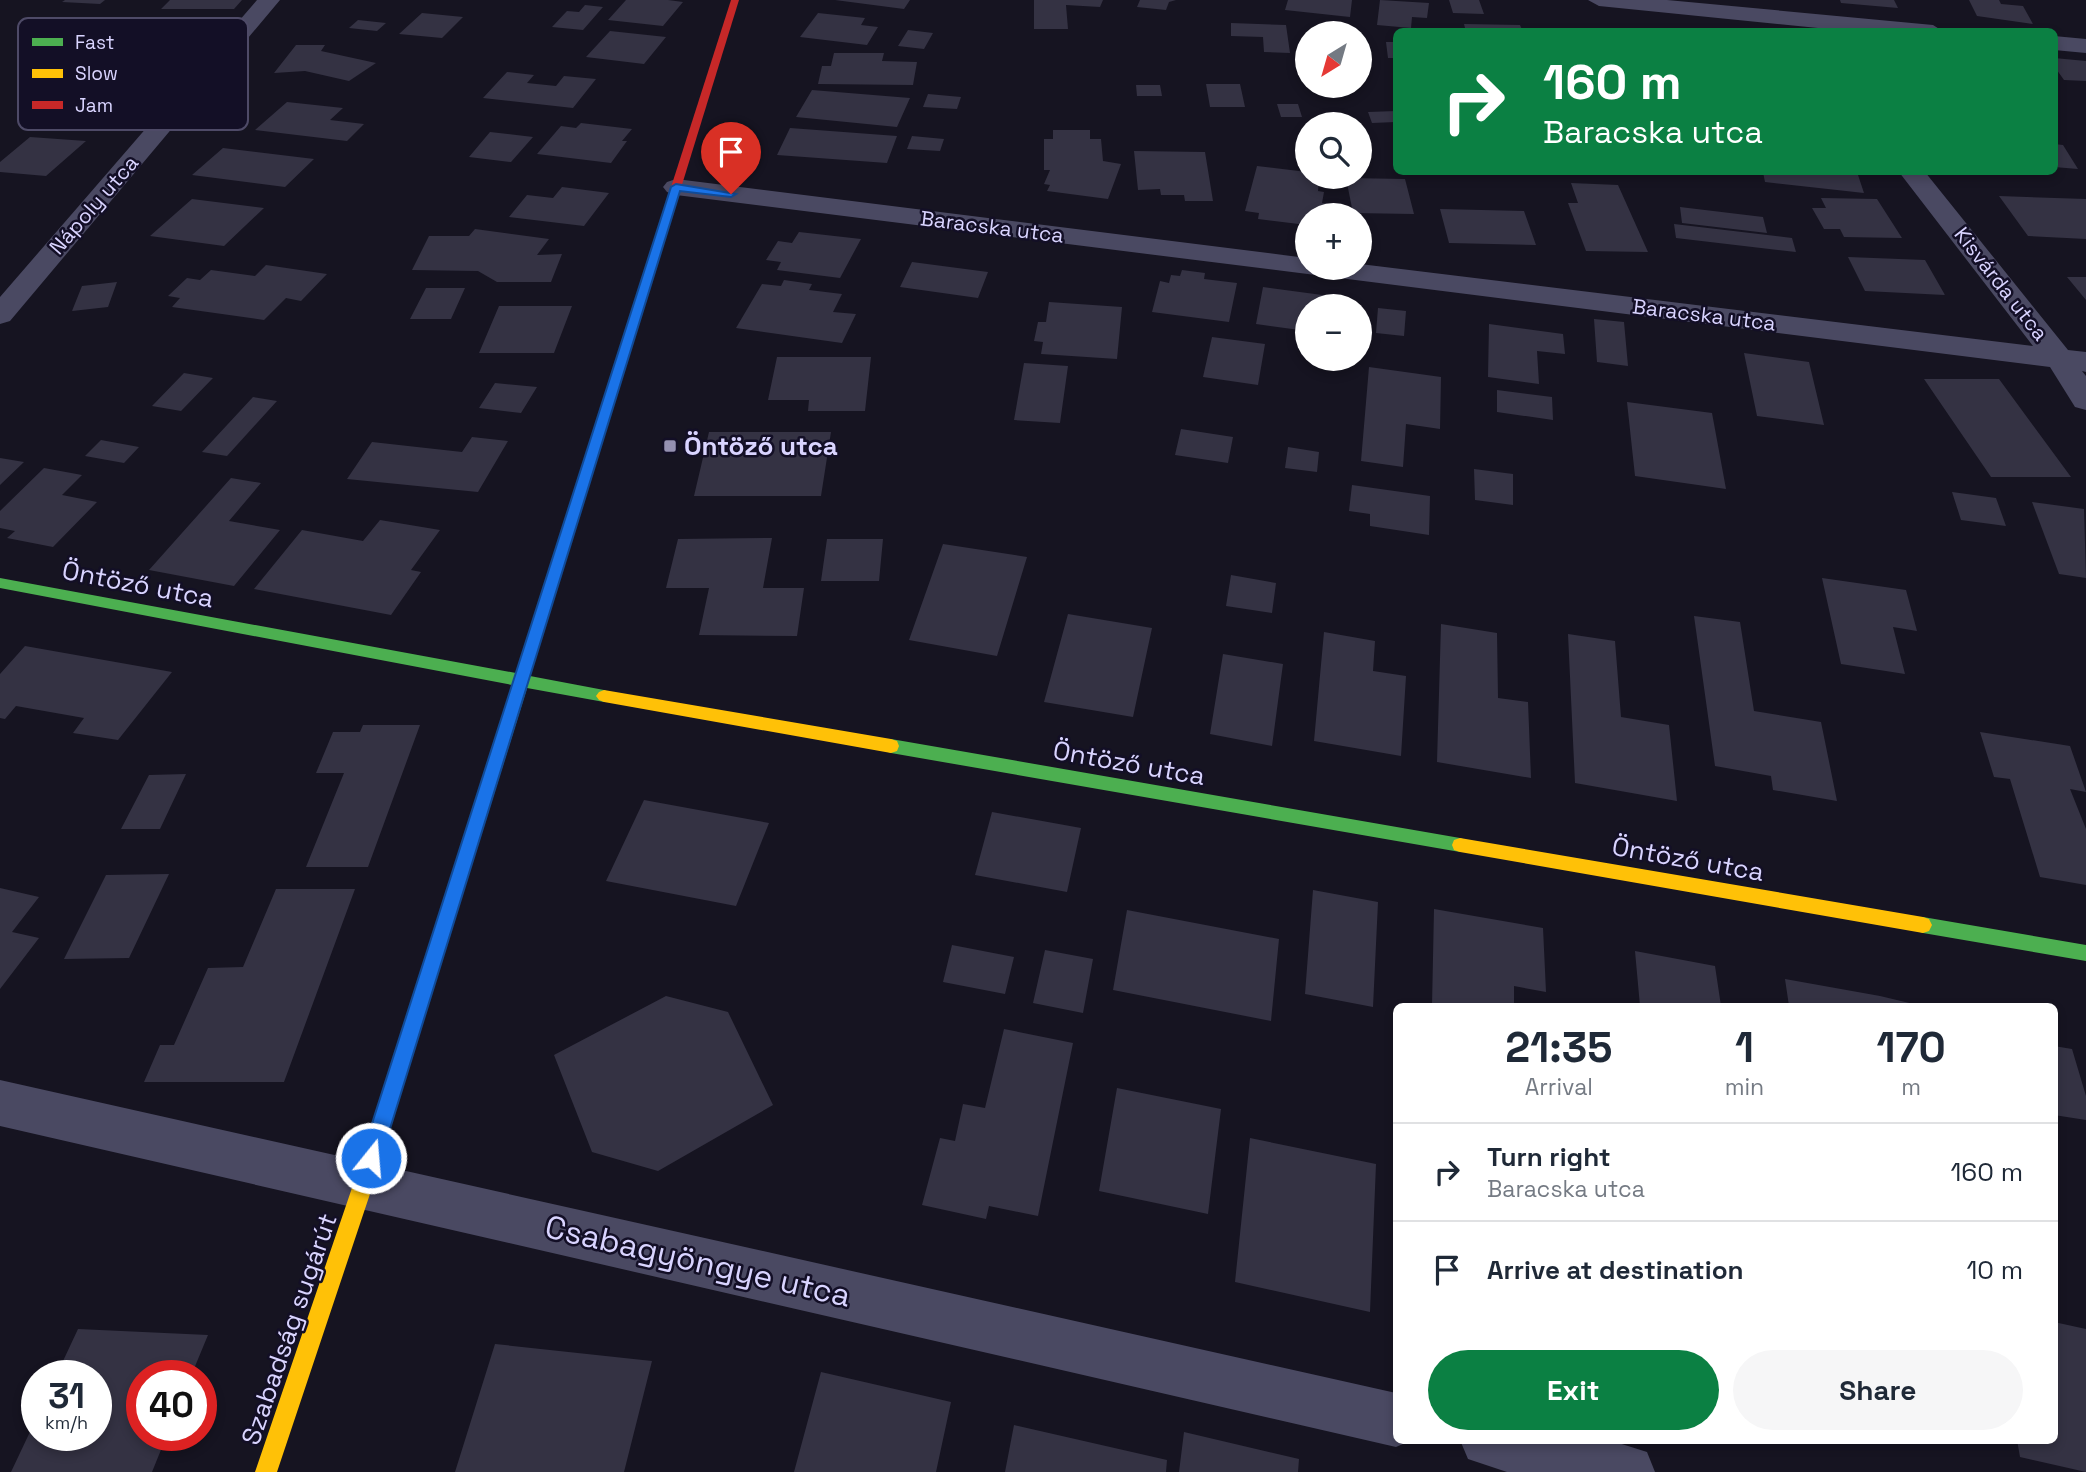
<!DOCTYPE html>
<html lang="en">
<head>
<meta charset="utf-8">
<style>
	:root { --surface:#fff; --page:#f6f6f7; --text:#1f2937; --muted:#747a83; --line:#e0e1e3; --accent:#0b8043 }
	body { margin:0; font-family:"Space Grotesk",sans-serif; background:var(--page); color:var(--text); height:100vh; display:flex; flex-direction:column; font-size:26px; white-space:nowrap }
	* { box-sizing:border-box; margin:0 }
	p { font-size:23px; color:var(--muted) }
	.icon { flex:none; width:38px; height:38px; fill:none; stroke:currentColor; stroke-width:2; stroke-linecap:round; stroke-linejoin:round }
	.map { position:relative; flex:1; overflow:hidden }
	.sheet { position:absolute; left:1393px; top:1003px; width:665px; height:441px; display:flex; flex-direction:column; background:var(--surface); border-radius:10px; box-shadow:0 4px 10px #0003 }
	.sheet>* { flex:none }
	.banner { position:absolute; left:1393px; top:28px; width:665px; height:147px; border-radius:10px; box-shadow:0 4px 10px #0003; background:#0b8043; color:#fff; overflow:hidden }
	.needle { width:46px; rotate:217deg }
	.buttons { position:absolute; left:1295px; top:21px; display:grid; gap:14px }
	.buttons a { display:grid; place-items:center; width:77px; height:77px; border-radius:50%; background:var(--surface); box-shadow:0 4px 10px #0003; font-size:35px }
	.speed { position:absolute; left:21px; top:1360px; display:flex; gap:14px; font-size:35px; font-weight:700; text-align:center }
	.speed>* { display:grid; place-content:center; width:91px; height:91px; border-radius:50%; background:var(--surface); box-shadow:0 4px 10px #0003; line-height:1 }
	.speed small { font-size:18px; font-weight:400 }
	.speed .limit { border:10px solid #d22; background:#fff; color:#111 }
	.pin { position:absolute; display:grid; place-items:center; width:60px; height:60px; color:#fff; margin:-72px -30px; border-radius:50% 50% 50% 0; rotate:-45deg; box-shadow:0 0 7px #0007 }
	.pin .icon { rotate:45deg }
	.me { position:absolute; width:77px; margin:-38px; rotate:17deg; stroke-linejoin:round; filter:drop-shadow(0 0 5px #0008) }
	.turn { display:flex; align-items:center; gap:24px; height:147px; padding:0 35px; font-size:32px }
	.turn .icon { width:91px; height:91px; stroke-width:2.5 }
	.turn b { display:block; font-size:49px; line-height:60px }
	.eta { display:flex; justify-content:space-evenly; align-items:center; height:119px; text-align:center }
	.eta b { font-size:42px; font-weight:800; line-height:49px }
	.cta { display:flex; gap:14px; margin-top:auto; padding:14px 35px }
	.cta a { flex:1; height:80px; border-radius:42px; background:var(--accent); color:#fff; font-size:28px; font-weight:800; line-height:80px; text-align:center }
	.cta a+a { background:var(--page); color:var(--text) }
	ul { padding:0; list-style:none }
	li { display:flex; align-items:center; gap:21px; height:98px; padding:0 35px; border-top:2px solid var(--line) }
	li div { flex:1 }
	li b { display:block; font-size:26px }
	li em { font-style:normal }
	.map>svg:first-child { display:block }
	.building { fill:#343243 }
	.lines { fill:none; stroke-linecap:round; stroke-linejoin:round }
	.street { fill:#4a4962; fill-rule:evenodd }
	.fast { fill:#4caf50; fill-rule:evenodd }
	.slow { fill:#ffc107; fill-rule:evenodd }
	.jam { fill:#c62828; fill-rule:evenodd }
	.route { fill:#1a73e8; stroke:#114b97; stroke-width:2 }
	.poi-dot { fill:#9591b1; stroke:#130f26; stroke-width:2.5 }
	.labels { text-anchor:middle; stroke-width:5; stroke-linejoin:round; paint-order:stroke }
	.far-street-label { font-size:21px; fill:#d9d4ff; stroke:#130f26 }
	.poi-label { font-size:26px; font-weight:bold; fill:#d9d4ff; stroke:#130f26; text-anchor:start }
	.street-label { font-size:26px; fill:#d9d4ff; stroke:#130f26 }
	.near-street-label { font-size:32px; fill:#d9d4ff; stroke:#130f26 }
	.key { fill:#130f26; stroke:#4e4a67; stroke-width:2 }
	.key-label { font-size:19px; fill:#d9d4ff }
</style>
</head>
<body>
<div class="map">
<svg width="2086" height="1472" viewBox="0 0 2086 1472">
	<rect width="100%" height="100%" fill="#161421"/>
	<path class="building" d="M65,0H105L100,4L62,2Z
		M170,0H242L234,9H161Z
		M626,0H668L683,2L663,26L608,20Z
		M835,0H910L904,9Z
		M1034,0H1103L1100,7L1066,5L1068,29H1034Z
		M1140,0H1176L1169,2L1166,10L1137,7Z
		M1288,0H1352L1350,17L1285,10Z
		M1380,0L1429,3L1427,18L1412,17L1411,28L1377,25Z
		M1449,0H1479L1484,14L1453,13Z
		M1840,0H1894L1898,8L1841,3Z
		M1969,0H1999L2001,4L2023,6L2033,24L1977,16Z
		M585,5L603,7L583,30L552,27L567,11L579,12Z
		M422,13L463,17L442,38L399,34Z
		M818,13L865,18L861,25L878,27L867,45L800,37Z
		M358,20L386,23L377,31L349,28Z
		M1231,23L1286,25L1290,53L1264,52L1263,37L1231,36Z
		M1464,24L1520,25L1523,32H1466Z
		M908,30L933,33L924,49L898,46Z
		M610,31L666,37L644,64L586,57Z
		M1386,42H1396V58H1388Z
		M296,45H325L321,51L376,63L349,81L305,71L274,73Z
		M834,53H884L882,61L917,62L913,85L818,84L822,66H831Z
		M2054,58L2086,61V81L2064,80L2054,66Z
		M507,72L534,75L527,83L556,86L564,76L596,79L573,108L483,98Z
		M1206,84H1240L1245,107H1210Z
		M1136,85H1160L1162,96H1137Z
		M812,90L910,98L897,127L796,117Z
		M928,94L961,97L957,109L923,107Z
		M287,102L343,108L330,120L364,124L347,141L255,130Z
		M1277,104H1298L1302,117H1281Z
		M1396,111V122L1372,123L1368,112Z
		M581,123L632,129L622,141H627L611,163L537,154L561,126L576,128Z
		M790,128L897,136L887,163L777,155Z
		M1053,130H1090V139H1101L1103,161L1121,164L1108,199L1047,191L1050,185L1044,184L1050,170H1044V139H1053Z
		M490,132L533,137L511,162L469,157Z
		M912,136L944,139L940,151L907,149Z
		M30,137L86,141L46,176L0,172V162Z
		M2054,144L2063,145L2078,169L2054,167Z
		M223,148L314,159L285,187L192,175Z
		M1134,151L1205,152L1213,201H1185L1184,195H1161L1160,189L1138,190Z
		M1257,166L1307,172L1311,180L1319,181L1318,191L1324,192L1322,203L1329,204L1327,215H1307V225L1258,219L1259,213L1245,211Z
		M1763,172H1857L1864,193L1765,182Z
		M1346,178L1405,179L1414,214L1353,213Z
		M1571,183L1618,185L1648,252L1586,251L1568,203H1578Z
		M562,187L609,193L584,226L509,217L527,195L553,198Z
		M1999,196L2086,199V239L2028,236Z
		M1821,198L1877,199L1902,238L1844,237L1840,229H1824L1812,208H1826Z
		M192,199L264,208L224,246L150,236Z
		M1680,207L1763,217L1767,233L1682,223Z
		M1440,209L1524,211L1536,245L1449,243Z
		M1674,224L1792,238L1796,252L1676,238Z
		M475,229L549,239L537,255L562,254L551,282H497L478,271L412,270L429,236H469Z
		M799,232L861,239L840,278L777,270L781,262L766,260L778,241L792,243Z
		M1848,257L1925,260L1945,295L1865,291Z
		M912,262L988,272L978,298L900,287Z
		M266,265L327,274L301,301L286,298L264,320L172,307L180,298L168,296L187,278L200,280L211,270L255,276Z
		M1182,270L1205,273L1204,279L1237,283L1229,322L1152,312L1160,281L1169,283L1171,275L1180,276Z
		M2067,277H2086V300Z
		M784,280L812,284L809,290L842,294L833,312L856,314L842,343L736,328L762,284L781,286Z
		M117,282L108,307L72,311L82,286Z
		M1263,287L1352,299L1351,306H1307V331L1256,324Z
		M426,288H465L451,319H410Z
		M1049,302L1122,307L1117,359L1041,354L1043,342L1034,341L1038,322H1046Z
		M499,306H572L554,353H479Z
		M1378,308L1406,311L1404,336L1376,333Z
		M1594,319L1624,322L1628,366L1597,362Z
		M1489,324L1563,334L1565,354L1537,351L1539,384L1488,377Z
		M1212,337L1265,344L1258,385L1203,377Z
		M1744,353L1809,362L1824,425L1757,416Z
		M777,357H871L865,411H808L809,400H768Z
		M1024,363L1068,366L1060,423L1014,420Z
		M1369,367L1441,377L1440,429L1406,424L1403,467L1361,461Z
		M184,373L213,378L181,411L152,406Z
		M1924,379H1999L2071,477H1991Z
		M495,383L537,387L521,413L479,408Z
		M1497,390L1552,397L1553,420L1497,412Z
		M253,397L277,401L227,456L202,452Z
		M1627,402L1712,413L1726,489L1635,476Z
		M1181,429L1233,437L1228,463L1175,455Z
		M709,432H831L821,496H694Z
		M472,437L508,441L478,492L347,479L372,442L462,452Z
		M101,440L139,447L124,463L85,456Z
		M1288,447L1319,452L1317,472L1285,468Z
		M0,458L24,462L0,485Z
		M44,468L82,475L62,495L97,502L53,547L7,538L15,531L0,528V511Z
		M1474,469L1513,474V505L1475,500Z
		M231,478L261,483L229,521L280,530L234,586L149,570Z
		M1352,485L1430,496L1429,535L1370,526V514L1349,511Z
		M1952,492L1996,498L2006,526L1961,520Z
		M2032,502L2084,509L2086,578L2059,574Z
		M380,520L440,530L411,570L421,572L391,615L254,589L302,530L363,541Z
		M772,538L763,588H804L797,636L699,635L709,588H666L678,539Z
		M827,539H883L879,581H821Z
		M943,544L1027,557L997,656L909,640Z
		M1231,575L1276,583L1272,613L1226,606Z
		M1822,578L1906,590L1917,631L1893,627L1905,674L1841,664Z
		M1068,614L1152,628L1133,717L1044,702Z
		M1694,616L1740,622L1754,711L1821,722L1837,801L1773,790L1771,776L1715,766Z
		M1441,624L1497,633L1498,698L1528,702L1531,778L1437,762Z
		M1324,632L1375,641L1373,671L1406,676L1401,756L1314,741Z
		M1568,634L1615,641L1621,717L1669,725L1677,801L1575,783Z
		M25,646L172,672L118,740L73,733L84,718L16,706L5,719L0,718V674Z
		M1223,654L1283,664L1272,746L1210,734Z
		M363,725H420L368,867H306L344,773H316L333,732H360Z
		M1980,732L2070,746L2086,792L2070,789L2086,829V885L2040,877L2010,779L1994,777Z
		M186,774L160,829H121L149,775Z
		M644,800L769,823L736,906L606,881Z
		M992,812L1081,828L1067,892L975,875Z
		M169,874L129,958L64,959L106,875Z
		M0,888L39,897L12,932L39,938L0,989Z
		M276,889H355L284,1082H144L160,1045H174L208,968L243,967Z
		M1313,890L1378,902L1373,1007L1305,994Z
		M1434,909L1543,928L1546,992L1514,986V1006H1432Z
		M1127,910L1279,939L1271,1021L1113,990Z
		M952,945L1014,957L1005,994L943,982Z
		M1045,950L1093,959L1083,1013L1033,1003Z
		M1635,951L1715,966L1721,1006H1640Z
		M1785,979L1880,996L1922,1006H1789Z
		M666,996L728,1012L773,1105L658,1171L592,1152L554,1055Z
		M1004,1029L1073,1043L1038,1216L989,1206L986,1219L922,1205L940,1138L955,1141L963,1104L985,1108Z
		M2054,1046L2072,1049L2086,1096V1120L2054,1115Z
		M1117,1088L1221,1109L1208,1214L1099,1191Z
		M1250,1138L1376,1164L1370,1312L1235,1282Z
		M2054,1322L2086,1329V1472L2020,1457L2017,1440H2054Z
		M78,1329L208,1335L191,1376H142V1435H167L152,1472H11L37,1417V1435H96V1376H56Z
		M495,1344L652,1361L624,1472H455Z
		M821,1372L951,1402L936,1472H794Z
		M1014,1425L1167,1460L1166,1472H1005Z
		M1184,1432L1299,1459L1298,1472H1179Z"/>
	<g class="lines">
		<path class="street" d="M257,0H280L10,321L0,324V297Z
			M1588,0H1667L1933,25L1944,32H1858L1599,6Z
			M2054,36L2086,39V53L2054,50Z
			M1899,172H1925L2068,350L2086,352V372L2082,371L2086,376V410L2075,407L2050,367L676,195L667,192L663,187L667,182L676,179L1307,258V268H1360V264L2033,346Z
			M0,1080L1396,1393V1440H1412L1396,1447L0,1126Z
			M1460,1440H1609L1647,1452L1655,1472H1507L1468,1459Z"/>
		<path class="fast" d="M0,578L516,673L528,637L535,631L542,637L530,676L604,690L609,692L612,696L609,700L604,702L527,688L439,970L436,976L430,978L424,976L421,970L512,685L0,588Z
			M891,739L1460,838L1466,840L1468,845L1466,850L1460,852L891,753L885,751L883,746L885,741Z
			M1923,917L2086,945V961L1923,933L1917,931L1914,925L1917,919Z"/>
		<path class="slow" d="M629,333L635,337L542,637L535,643L528,637L623,337Z
			M604,690L891,739L897,741L899,746L897,751L891,753L604,702L599,700L596,696L599,692Z
			M1460,838L1923,917L1929,919L1932,925L1929,931L1923,933L1460,852L1454,850L1452,845L1454,840Z
			M430,962L436,964L439,970L373,1185L277,1472H255L353,1185L421,970L424,964Z"/>
		<path class="jam" d="M731,0H739L635,337L633,340H625L623,337Z"/>
	</g>
	<path class="route" d="M676,184L736,194L731,197L680,191L381,1158L378,1166L371,1168L364,1166L361,1158L671,187Z"/>
	<rect class="poi-dot" x="663" y="439" width="14" height="14" rx="3.5"/>
	<g class="labels">
		<g class="far-street-label">
			<text transform="translate(94 205) rotate(-49)" y="7">Nápoly utca</text>
			<text transform="translate(992 227) rotate(7)" y="7">Baracska utca</text>
			<text transform="translate(2001 284) rotate(52)" y="7">Kisvárda utca</text>
			<text transform="translate(1704 315) rotate(7)" y="7">Baracska utca</text>
		</g>
		<g class="poi-label">
			<text x="684" y="455">Öntöző utca</text>
		</g>
		<g class="street-label">
			<text transform="translate(138 584) rotate(11)" y="9">Öntöző utca</text>
			<text transform="translate(1129 763) rotate(10)" y="9">Öntöző utca</text>
			<text transform="translate(1688 859) rotate(10)" y="9">Öntöző utca</text>
			<text transform="translate(289 1329) rotate(-71)" y="9">Szabadság sugárút</text>
		</g>
		<g class="near-street-label">
			<text transform="translate(698 1261) rotate(13)" y="11">Csabagyöngye utca</text>
		</g>
	</g>
	<rect x="18" y="18" width="230" height="112" rx="10" class="key"/>
	<rect x="32" y="38" width="31" height="8" fill="#4caf50"/>
	<rect x="32" y="69" width="31" height="9" fill="#ffc107"/>
	<rect x="32" y="101" width="31" height="8" fill="#c62828"/>
	<g class="key-label">
		<text x="75" y="49">Fast</text>
		<text x="75" y="80">Slow</text>
		<text x="75" y="112">Jam</text>
	</g>
</svg>
<div class="buttons">
<a><svg class="needle" viewBox="-14 -14 28 28"><path d="M0-13l5 13h-10z" fill="#e53935"/><path d="M0 13l5-13h-10z" fill="#747a83"/></svg></a>
<a><svg class="icon" aria-label="search" viewBox="0 0 24 24"><circle cx="10" cy="10" r="6"/><path d="M15 15l6 6"/></svg></a>
<a>+</a>
<a>−</a>
</div>
<div class="speed"><div>31<small>km/h</small></div><div class="limit">40</div></div>
<div class="pin" style="left:731px;top:194px;background:#d93025"><svg class="icon" aria-label="arrive" viewBox="0 0 24 24"><path d="M6 21V4h12l-3 4 3 4H6"/></svg></div>
<svg class="me" style="left:371px;top:1158px" viewBox="-20 -20 40 40"><circle r="17" fill="#1a73e8" stroke="#fff" stroke-width="3"/><path d="M0-11L8 9 0 5-8 9z" fill="#fff"/></svg>
<div class="banner">
<div class="turn"><svg class="icon" aria-label="right" viewBox="0 0 24 24"><path d="M7 20v-9h11M14 6l5 5-5 5"/></svg><div><b>160 m</b>Baracska utca</div></div>
</div>
<section class="sheet">
<div class="eta">
<div><b>21:35</b><p>Arrival</p></div>
<div><b>1</b><p>min</p></div>
<div><b>170</b><p>m</p></div>
</div>
<ul>
<li><svg class="icon" aria-label="right" viewBox="0 0 24 24"><path d="M7 20v-9h11M14 6l5 5-5 5"/></svg><div><b>Turn right</b><p>Baracska utca</p></div><em>160 m</em></li>
<li><svg class="icon" aria-label="arrive" viewBox="0 0 24 24"><path d="M6 21V4h12l-3 4 3 4H6"/></svg><div><b>Arrive at destination</b></div><em>10 m</em></li>
</ul>
<div class="cta"><a>Exit</a><a>Share</a></div>
</section>
</div>
</body>
</html>
